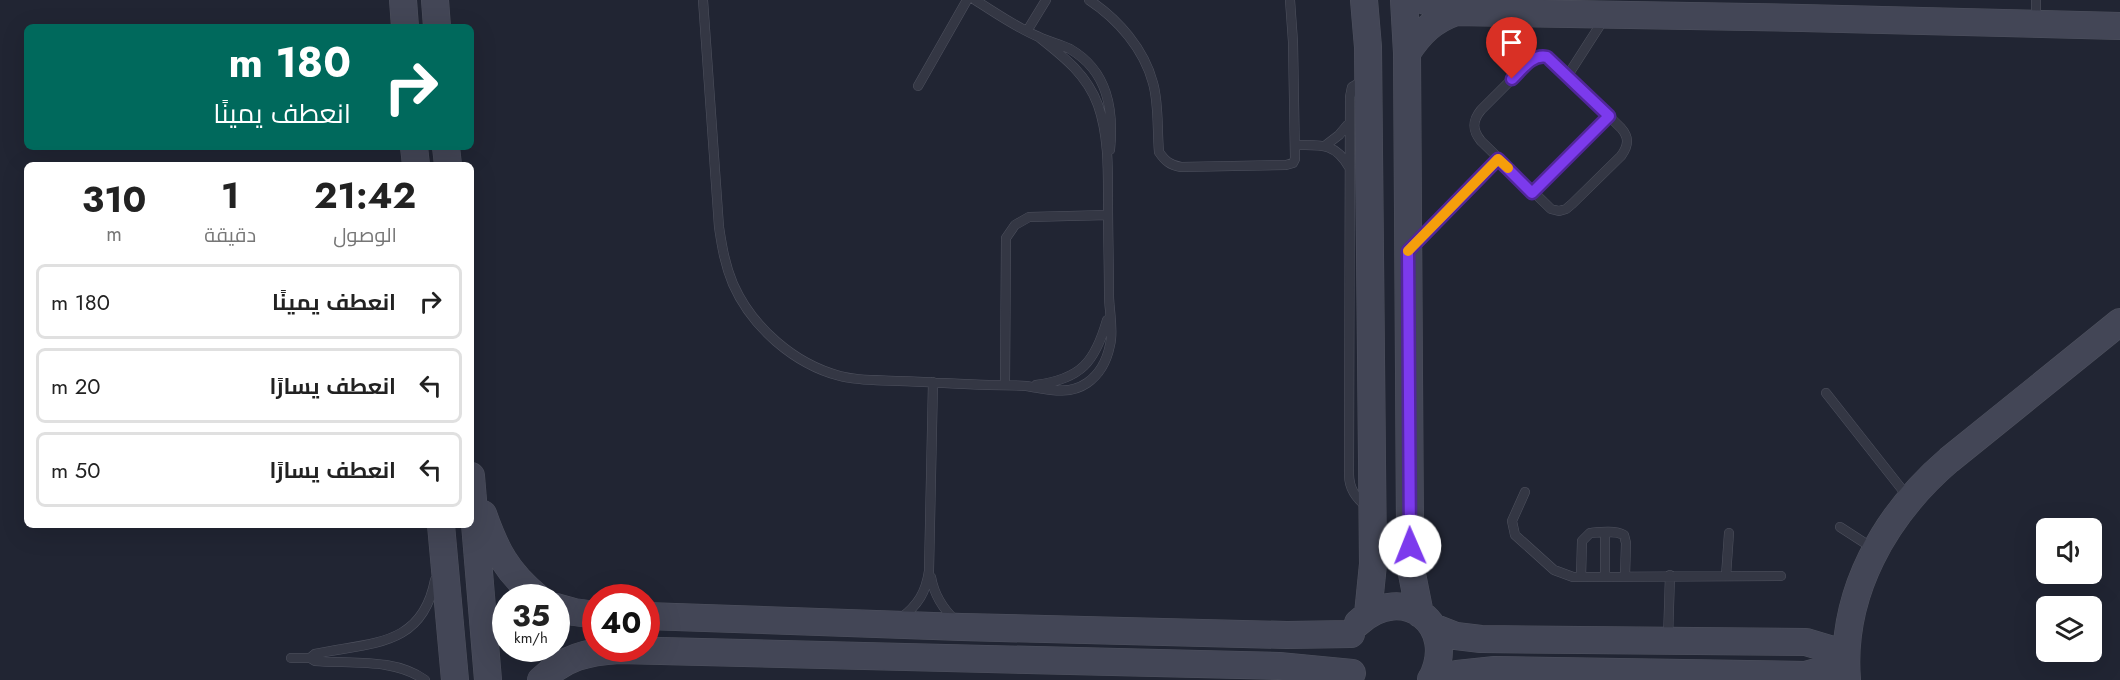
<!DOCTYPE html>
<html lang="ar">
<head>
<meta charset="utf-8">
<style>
	:root { --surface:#fff; --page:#f6f6f6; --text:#222; --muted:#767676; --line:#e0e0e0 }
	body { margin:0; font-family:Jost,Cairo,sans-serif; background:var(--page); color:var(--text); direction:rtl; height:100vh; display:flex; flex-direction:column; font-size:22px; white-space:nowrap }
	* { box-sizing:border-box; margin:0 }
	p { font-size:20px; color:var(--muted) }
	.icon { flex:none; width:33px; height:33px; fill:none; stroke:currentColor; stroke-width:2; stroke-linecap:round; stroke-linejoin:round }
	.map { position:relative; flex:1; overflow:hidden; direction:ltr }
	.drawer { position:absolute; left:24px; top:162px; width:450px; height:366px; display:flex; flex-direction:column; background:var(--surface); border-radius:9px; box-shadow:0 6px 24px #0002; direction:rtl }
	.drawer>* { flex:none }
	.banner { position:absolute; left:24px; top:24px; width:450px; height:126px; border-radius:9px; box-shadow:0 6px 24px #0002; direction:rtl; background:#00695c; color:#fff; overflow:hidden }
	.buttons { position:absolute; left:2036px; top:518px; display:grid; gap:12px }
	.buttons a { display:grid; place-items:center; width:66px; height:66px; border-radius:9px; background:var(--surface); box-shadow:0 6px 24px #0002; font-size:30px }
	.speed { position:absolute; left:492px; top:584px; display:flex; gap:12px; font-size:30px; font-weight:700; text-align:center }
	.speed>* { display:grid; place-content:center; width:78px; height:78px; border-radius:50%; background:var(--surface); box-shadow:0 6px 24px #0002; line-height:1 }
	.speed small { font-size:15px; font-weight:400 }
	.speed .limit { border:9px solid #d22; background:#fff; color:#111 }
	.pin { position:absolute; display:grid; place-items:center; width:51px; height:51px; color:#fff; margin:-62px -26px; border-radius:50% 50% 50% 0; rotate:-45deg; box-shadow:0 0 6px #0007 }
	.pin .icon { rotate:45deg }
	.me { position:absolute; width:66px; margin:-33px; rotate:359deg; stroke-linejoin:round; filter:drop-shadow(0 0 4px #0008) }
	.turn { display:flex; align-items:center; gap:21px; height:126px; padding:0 24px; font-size:27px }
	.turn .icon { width:78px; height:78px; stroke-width:2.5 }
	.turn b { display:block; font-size:42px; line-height:51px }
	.eta { display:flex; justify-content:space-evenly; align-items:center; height:102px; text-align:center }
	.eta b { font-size:36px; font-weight:700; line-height:42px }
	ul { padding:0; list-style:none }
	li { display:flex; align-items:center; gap:18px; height:75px; margin:0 12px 9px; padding:0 12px; border:3px solid var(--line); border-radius:9px }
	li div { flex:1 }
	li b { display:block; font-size:22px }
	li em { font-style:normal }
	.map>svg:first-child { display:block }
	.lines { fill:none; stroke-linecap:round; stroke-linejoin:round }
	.lane-casing { stroke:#4f525f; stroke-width:10 }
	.secondary-casing { stroke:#4f525f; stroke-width:28 }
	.lane { stroke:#343744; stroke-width:9 }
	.secondary { stroke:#434656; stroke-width:27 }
	.route-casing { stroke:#51269a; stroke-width:15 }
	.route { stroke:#7c3aed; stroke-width:10 }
	.slow { stroke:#f59e0b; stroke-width:10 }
</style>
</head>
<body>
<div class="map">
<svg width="2120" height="680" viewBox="0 0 2120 680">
	<rect width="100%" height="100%" fill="#212533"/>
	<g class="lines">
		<defs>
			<path id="lane" d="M703,0L719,227C722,247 725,265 733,284C752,327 794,364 840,376C859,381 879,380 899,381C929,382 959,384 989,385C1001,385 1014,385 1026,386C1047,389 1068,396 1087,383C1100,374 1107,360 1110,345C1114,330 1109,311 1109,295C1109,265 1108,235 1108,204C1108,172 1109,136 1098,105C1087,75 1064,57 1040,38
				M975,0C996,13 1017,28 1039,37C1049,42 1060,44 1070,49C1108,71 1114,110 1110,150
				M1089,0C1118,19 1144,49 1153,83C1159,104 1157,129 1159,152C1165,161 1170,165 1181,167L1286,165L1293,163L1295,159L1293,42L1290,0
				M2036,22V0
				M1027,31L1046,0
				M1540,55L1547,57L1553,61L1621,128C1629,137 1629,145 1621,156L1572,204L1566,209L1559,211L1551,209L1481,141C1472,130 1472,121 1481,110L1533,58Z
				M1568,75L1604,19
				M1366,83L1357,84L1352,87L1350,97L1349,474C1349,489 1356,498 1367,507
				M918,86L967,0
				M1295,145C1320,145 1335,142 1349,167
				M1326,145L1339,135L1350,122
				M1532,193L1609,116
				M1414,245L1498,159
				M1005,385L1006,238L1015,225L1029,217L1108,215
				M1036,385C1081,379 1095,362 1107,320
				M1826,393L1908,497
				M1525,492L1512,521L1515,535L1554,570L1573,577L1781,576
				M1840,527L1874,549
				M1605,576V533
				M1726,576L1729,533
				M931,577C934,594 943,609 956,621
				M1581,577L1582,541L1590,533C1600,532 1615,530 1624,535L1626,543L1625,576
				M901,618C918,605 926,592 929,571L933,382
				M1668,639L1670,575
				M291,658H310L315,654C370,642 422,648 435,580
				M310,658L315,661C352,664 394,658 425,680"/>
			<path id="secondary" d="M403,0L405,27
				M435,0L437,27
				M1364,0L1368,47L1373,564L1368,614
				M1404,0L1407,53L1410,532L1412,574L1420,614
				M1423,0L1456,12L1802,18L2120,26
				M1407,53C1420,33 1433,20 1456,12
				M414,147L416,165
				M446,147L448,165
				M471,476L488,680
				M483,514C496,551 507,572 537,597
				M441,525L455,680
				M556,607L574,612L596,615
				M646,616L962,627L1287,635L1351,634
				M1358,623C1403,581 1460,625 1431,680
				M1431,679L1457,674L1495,670L1805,675C1821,671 1835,667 1846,654L1806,642L1481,639L1456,636L1433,627
				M541,680C565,657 587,652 619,650L1279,666L1352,673
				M1847,680C1840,593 1885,515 1949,460L2120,322"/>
		</defs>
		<use href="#lane" class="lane-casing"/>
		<use href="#secondary" class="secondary-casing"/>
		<use href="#lane" class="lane"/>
		<use href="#secondary" class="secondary"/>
	</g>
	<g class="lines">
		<defs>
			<path id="route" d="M1410,546L1408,251L1498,159L1532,193L1609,116L1547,57C1532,54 1523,68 1512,79"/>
		</defs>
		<use href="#route" class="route-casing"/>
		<use href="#route" class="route"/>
		<path class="slow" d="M1408,251L1498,159L1508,168"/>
	</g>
</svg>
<div class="buttons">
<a><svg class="icon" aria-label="sound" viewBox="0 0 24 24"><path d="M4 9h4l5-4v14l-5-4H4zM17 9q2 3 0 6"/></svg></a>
<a><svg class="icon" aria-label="layers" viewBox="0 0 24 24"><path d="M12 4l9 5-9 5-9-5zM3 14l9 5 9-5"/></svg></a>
</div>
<div class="speed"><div>35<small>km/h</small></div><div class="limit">40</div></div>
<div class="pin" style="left:1512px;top:79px;background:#d93025"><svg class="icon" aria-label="arrive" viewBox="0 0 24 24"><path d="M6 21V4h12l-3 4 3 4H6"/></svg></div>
<svg class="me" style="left:1410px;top:546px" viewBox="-20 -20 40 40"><circle r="19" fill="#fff"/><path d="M0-13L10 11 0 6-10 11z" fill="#7c3aed"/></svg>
<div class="banner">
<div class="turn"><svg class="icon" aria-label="right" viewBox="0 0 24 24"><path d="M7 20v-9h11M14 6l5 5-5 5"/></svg><div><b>180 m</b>انعطف يمينًا</div></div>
</div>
<section class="drawer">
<div class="eta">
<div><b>21:42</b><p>الوصول</p></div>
<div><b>1</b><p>دقيقة</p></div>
<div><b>310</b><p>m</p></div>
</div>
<ul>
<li><svg class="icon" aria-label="right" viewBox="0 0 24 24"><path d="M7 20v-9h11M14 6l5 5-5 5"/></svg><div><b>انعطف يمينًا</b></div><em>180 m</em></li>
<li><svg class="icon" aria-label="left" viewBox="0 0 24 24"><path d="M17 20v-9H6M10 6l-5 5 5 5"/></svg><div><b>انعطف يسارًا</b></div><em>20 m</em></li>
<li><svg class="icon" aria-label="left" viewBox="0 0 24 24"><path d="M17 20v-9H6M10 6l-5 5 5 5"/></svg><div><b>انعطف يسارًا</b></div><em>50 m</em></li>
</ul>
</section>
</div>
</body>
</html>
